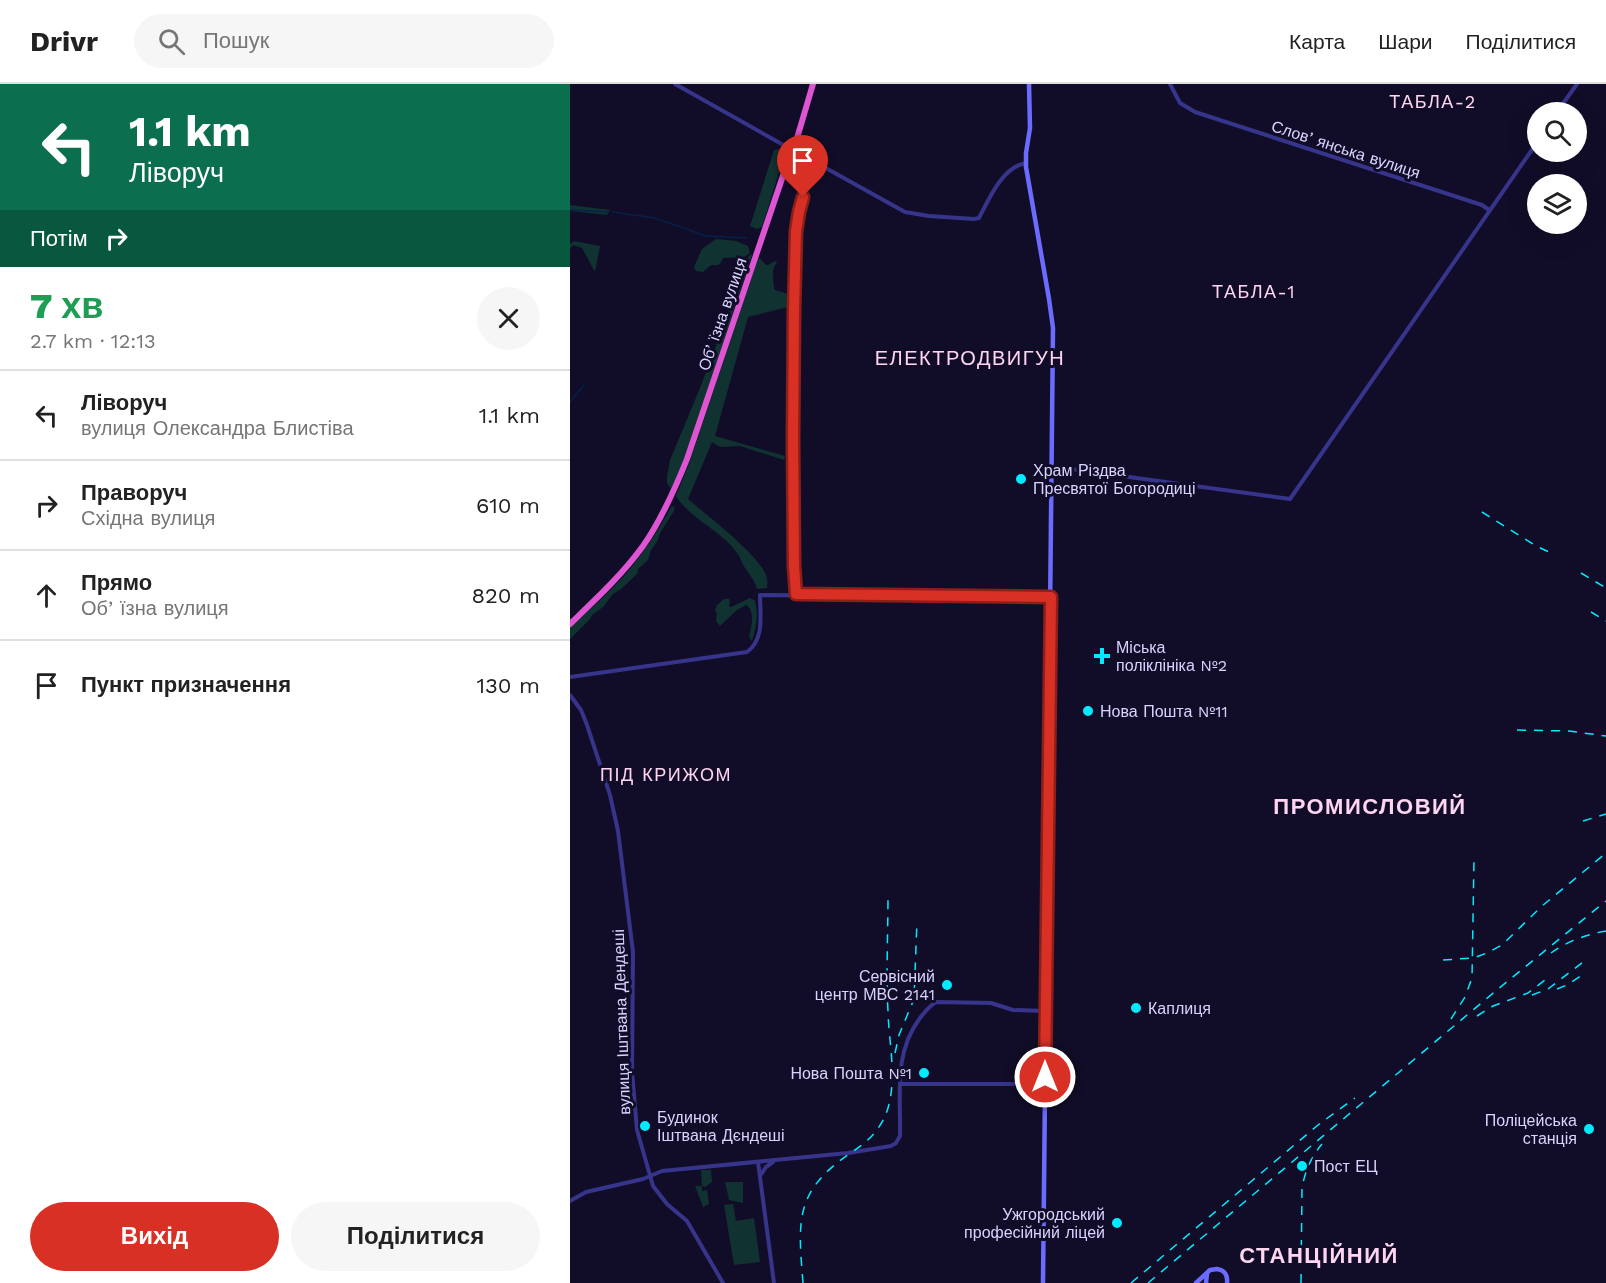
<!DOCTYPE html>
<html lang="uk">
<head>
<meta charset="utf-8">
<style>
	:root { --surface:#fff; --page:#f6f6f6; --text:#222; --muted:#767676; --line:#e0e0e0; --accent:#d93025 }
	body { margin:0; font-family:"Work Sans",sans-serif; background:var(--page); color:var(--text); height:100vh; display:flex; flex-direction:column; font-size:22px; white-space:nowrap }
	* { box-sizing:border-box; margin:0 }
	p { font-size:20px; color:var(--muted) }
	.icon { flex:none; width:33px; height:33px; fill:none; stroke:currentColor; stroke-width:2; stroke-linecap:round; stroke-linejoin:round }
	.map { position:relative; flex:1; overflow:hidden }
	.panel { display:flex; flex-direction:column; background:var(--surface); width:570px }
	.panel>* { flex:none }
	.guide { background:#0b6e4f; color:#fff; overflow:hidden }
	.controls { position:absolute; left:957px; top:18px; display:grid; gap:12px }
	.controls a { display:grid; place-items:center; width:60px; height:60px; border-radius:50%; background:var(--surface); box-shadow:0 6px 24px #0002; font-size:30px }
	.pin { position:absolute; display:grid; place-items:center; width:51px; height:51px; color:#fff; margin:-62px -26px; border-radius:50% 50% 50% 0; rotate:-45deg; box-shadow:0 0 6px #0007 }
	.pin .icon { rotate:45deg }
	.me { position:absolute; width:66px; margin:-33px; rotate:0deg; stroke-linejoin:round; filter:drop-shadow(0 0 4px #0008) }
	.turn { display:flex; align-items:center; gap:21px; height:126px; padding:0 30px; font-size:27px }
	.turn .icon { width:78px; height:78px; stroke-width:2.5 }
	.turn b { display:block; font-size:42px; line-height:51px }
	.then { display:flex; align-items:center; height:57px; padding:0 30px; background:#0003; gap:12px; font-size:22px }
	.round { display:grid; place-items:center; flex:none; width:63px; height:63px; border-radius:32px; background:var(--page) }
	.overview { display:flex; align-items:center; justify-content:space-between; height:102px; padding:0 30px }
	h1 { font-size:36px; font-weight:800; line-height:45px; color:#1e9e55 }
	.button { display:flex; gap:12px; margin-top:auto; padding:12px 30px }
	.button a { flex:1; height:69px; border-radius:36px; background:var(--accent); color:#fff; font-size:24px; font-weight:800; line-height:69px; text-align:center }
	.button a+a { background:var(--page); color:var(--text) }
	ul { padding:0; list-style:none }
	li { display:flex; align-items:center; gap:18px; height:90px; padding:0 30px; border-top:2px solid var(--line) }
	li div { flex:1 }
	li b { display:block; font-size:22px }
	li em { font-style:normal }
	header { display:flex; align-items:center; gap:36px; box-sizing:border-box; height:84px; padding:0 30px; background:var(--surface); border-bottom:2px solid var(--line) }
	header strong { font-size:28px }
	nav { display:flex; gap:33px; margin-inline-start:auto; font-size:21px }
	.search { width:420px; height:54px; background:var(--page); display:flex; align-items:center; gap:15px; box-sizing:border-box; padding:0 21px; border-radius:33px; color:var(--muted); font-size:22px }
	main { display:flex; flex:1; min-height:0 }
	.map>svg:first-child { display:block }
	.green { fill:#103230 }
	.lines { fill:none; stroke-linecap:round; stroke-linejoin:round }
	.stream { stroke:#062049; stroke-width:1.5 }
	.tertiary { stroke:#36358b; stroke-width:4 }
	.secondary { stroke:#6c6bff; stroke-width:4.5 }
	.trunk { stroke:#de55d3; stroke-width:6 }
	.rail { stroke:#00ebff; stroke-width:1.5; stroke-dasharray:9 8; stroke-linecap:butt }
	.route-casing { stroke:#8d1f18; stroke-width:15 }
	.route { stroke:#d93025; stroke-width:10 }
	.poi-dot { fill:#00ebff; stroke:#110d28; stroke-width:2 }
	.labels { text-anchor:middle; stroke-width:6; stroke-linejoin:round; paint-order:stroke }
	.street-label { font-size:16px; fill:#d8d4ff; stroke:#110d28 }
	.poi-label { font-size:16px; fill:#d8d4ff; stroke:#110d28; text-anchor:start }
	.neighbourhood-label { font-size:18px; letter-spacing:1.5px; fill:#ffd6f1; stroke:#110d28 }
	.quarter-label { font-size:20px; letter-spacing:1.5px; fill:#ffd6f1; stroke:#110d28 }
	.district-label { font-size:22px; font-weight:bold; letter-spacing:1.5px; fill:#ffd6f1; stroke:#110d28 }
</style>
</head>
<body>
<header>
<strong>Drivr</strong>
<div class="search"><svg class="icon" aria-label="search" viewBox="0 0 24 24"><circle cx="10" cy="10" r="6"/><path d="M15 15l6 6"/></svg>Пошук</div>
<nav><a>Карта</a><a>Шари</a><a>Поділитися</a></nav>
</header>
<main>
<section class="panel">
<div class="guide">
<div class="turn"><svg class="icon" aria-label="left" viewBox="0 0 24 24"><path d="M17 20v-9H6M10 6l-5 5 5 5"/></svg><div><b>1.1 km</b>Ліворуч</div></div>
<div class="then">Потім<svg class="icon" aria-label="right" viewBox="0 0 24 24"><path d="M7 20v-9h11M14 6l5 5-5 5"/></svg></div>
</div>
<div class="overview"><div><h1>7 хв</h1><p>2.7 km · 12:13</p></div><a class="round"><svg class="icon" aria-label="close" viewBox="0 0 24 24"><path d="M6 6l12 12M18 6L6 18"/></svg></a></div>
<ul>
<li><svg class="icon" aria-label="left" viewBox="0 0 24 24"><path d="M17 20v-9H6M10 6l-5 5 5 5"/></svg><div><b>Ліворуч</b><p>вулиця Олександра Блистіва</p></div><em>1.1 km</em></li>
<li><svg class="icon" aria-label="right" viewBox="0 0 24 24"><path d="M7 20v-9h11M14 6l5 5-5 5"/></svg><div><b>Праворуч</b><p>Східна вулиця</p></div><em>610 m</em></li>
<li><svg class="icon" aria-label="ahead" viewBox="0 0 24 24"><path d="M12 20V5M6 11l6-6 6 6"/></svg><div><b>Прямо</b><p>Обʼїзна вулиця</p></div><em>820 m</em></li>
<li><svg class="icon" aria-label="arrive" viewBox="0 0 24 24"><path d="M6 21V4h12l-3 4 3 4H6"/></svg><div><b>Пункт призначення</b></div><em>130 m</em></li>
</ul>
<div class="button"><a>Вихід</a><a>Поділитися</a></div>
</section>
<div class="map">
<svg width="1036" height="1199" viewBox="0 0 1036 1199">
	<rect width="100%" height="100%" fill="#110d28"/>
	<path class="green" d="M209,65L214,69V72L193,140L192,143L187,145L180,142L204,66Z
		M229,74L235,75L240,80L237,93L222,88L220,85L223,77Z
		M0,121L40,126L37,131L0,127Z
		M146,155L166,157L178,162L180,169L174,173L153,174C150,181 149,182 141,181L133,188L126,187L124,183L132,165Z
		M4,157L30,162L25,188L12,164L3,161L0,165V160Z
		M181,170L182,171L134,317L112,380L101,405L97,399V392L100,376L130,304L153,243L174,177Z
		M190,174L196,181H198L205,177L207,179C200,186 204,195 204,205C213,211 221,205 220,221L218,223L178,233L145,352L215,372L214,376L170,362L150,363L142,358L118,415C135,430 195,475 197,495C198,498 197,501 197,504L187,505C184,495 179,490 173,481C171,477 170,472 167,469C151,446 121,436 106,412L120,377L188,175Z
		M102,422L105,423L104,427L90,449L87,458L81,466L78,476L68,485L67,490L51,505L43,510L33,523L22,531L20,535L0,555V544C18,527 38,510 54,492C73,470 88,447 102,422Z
		M180,514L185,517C189,532 186,543 182,557L179,553C181,544 186,527 176,521L167,526L150,542L146,537L147,530L145,526L147,521L154,515H159L160,518L159,522L161,523Z
		M131,1086H141L142,1098L135,1103L132,1102V1107L137,1106L139,1120L133,1123L125,1102H132Z
		M155,1098H173V1119L159,1116Z
		M163,1120L166,1137L184,1134L190,1178L164,1181L154,1121Z"/>
	<g class="lines">
		<path class="stream" d="M0,126L38,128
			M42,128L85,134L136,152L176,154
			M0,318L14,301"/>
		<path class="tertiary" d="M105,0L217,63
			M600,0L610,19L625,28L912,121L919,126
			M987,28L1007,0
			M227,68L335,128L359,132L404,135L409,134C419,115 432,83 456,79
			M482,385L493,384L720,415L968,57
			M226,510L224,482L223,355L226,146L229,128L245,78
			M0,593L177,568C195,555 190,530 190,511L481,513
			M0,611L11,626L17,641L40,711L48,747L63,868L62,988L67,1046L83,1102L97,1120L117,1137L153,1199
			M330,1000H475
			M188,1078L204,1199
			M190,1092L196,1083L203,1078
			M0,1117L16,1108L73,1095L92,1087L278,1069L321,1062L326,1059L330,1052C331,1011 323,970 350,934C355,928 359,922 366,918L421,919L443,926L475,927"/>
		<path class="secondary" d="M459,0L460,44L456,69V83L479,215L483,244L473,1199
			M626,1199L640,1186L647,1185C655,1186 658,1192 657,1199
			M636,1199L637,1190"/>
		<path class="trunk" d="M216.5 65a5.5 5.5 0 1 1 11 0a5.5 5.5 0 1 1-11 0Z
			M225,61L243,0
			M0,540C26,515 52,491 73,462C92,435 105,405 117,375L220,71"/>
		<path class="rail" d="M912,428L966,462L979,468
			M1011,489L1036,504
			M1021,528L1036,537
			M947,646L999,647L1036,652
			M1013,737L1036,730
			M981,869C996,858 1017,850 1036,847
			M873,876L903,874L917,869L932,861L972,822L1036,769
			M987,905L997,901L1015,889
			M962,911L978,905L1017,875
			M907,932L923,922L958,909L975,896
			M881,935L895,913L902,894L904,775
			M325,969L329,951L344,915L347,837
			M233,1199C228,1136 224,1107 282,1068C299,1057 312,1044 318,1024C327,993 319,959 318,928C316,889 318,849 318,810
			M561,1199L748,1041L785,1014
			M578,1199L928,905L1036,817
			M731,1199L732,1104C735,1087 741,1073 752,1060"/>
	</g>
	<g class="lines">
		<defs>
			<path id="route" d="M233,113L229,128L226,147L224,226L223,355L224,482L226,510L481,513L475,993"/>
		</defs>
		<use href="#route" class="route-casing"/>
		<use href="#route" class="route"/>
	</g>
	<g class="poi-dot">
		<circle cx="451" cy="395" r="6"/>
		<path d="M529 563h6v6h6v6h-6v6h-6v-6h-6v-6h6z"/>
		<circle cx="518" cy="627" r="6"/>
		<circle cx="377" cy="901" r="6"/>
		<circle cx="566" cy="924" r="6"/>
		<circle cx="354" cy="989" r="6"/>
		<circle cx="75" cy="1042" r="6"/>
		<circle cx="1019" cy="1045" r="6"/>
		<circle cx="732" cy="1082" r="6"/>
		<circle cx="547" cy="1139" r="6"/>
	</g>
	<g class="labels">
		<g class="street-label">
			<text transform="translate(776 65) rotate(18)" y="6">Словʼянська вулиця</text>
			<text transform="translate(152 230) rotate(-71)" y="6">Обʼїзна вулиця</text>
			<text transform="translate(51 938) rotate(-92)" y="6">вулиця Іштвана Дендеші</text>
		</g>
		<g class="poi-label">
			<text x="463" y="392">Храм Різдва<tspan x="463" dy="18">Пресвятої Богородиці</tspan></text>
			<text x="546" y="569">Міська<tspan x="546" dy="18">поліклініка №2</tspan></text>
			<text x="530" y="633">Нова Пошта №11</text>
			<text x="365" y="898" text-anchor="end">Сервісний<tspan x="365" dy="18">центр МВС 2141</tspan></text>
			<text x="578" y="930">Каплиця</text>
			<text x="342" y="995" text-anchor="end">Нова Пошта №1</text>
			<text x="87" y="1039">Будинок<tspan x="87" dy="18">Іштвана Дєндеші</tspan></text>
			<text x="1007" y="1042" text-anchor="end">Поліцейська<tspan x="1007" dy="18">станція</tspan></text>
			<text x="744" y="1088">Пост ЕЦ</text>
			<text x="535" y="1136" text-anchor="end">Ужгородський<tspan x="535" dy="18">професійний ліцей</tspan></text>
		</g>
		<g class="neighbourhood-label">
			<text x="863" y="24">ТАБЛА-2</text>
			<text x="684" y="214">ТАБЛА-1</text>
			<text x="96" y="697">ПІД КРИЖОМ</text>
		</g>
		<g class="quarter-label">
			<text x="400" y="281">ЕЛЕКТРОДВИГУН</text>
		</g>
		<g class="district-label">
			<text x="800" y="730">ПРОМИСЛОВИЙ</text>
			<text x="749" y="1179">СТАНЦІЙНИЙ</text>
		</g>
	</g>
</svg>
<div class="controls">
<a><svg class="icon" aria-label="search" viewBox="0 0 24 24"><circle cx="10" cy="10" r="6"/><path d="M15 15l6 6"/></svg></a>
<a><svg class="icon" aria-label="layers" viewBox="0 0 24 24"><path d="M12 4l9 5-9 5-9-5zM3 14l9 5 9-5"/></svg></a>
</div>
<div class="pin" style="left:233px;top:113px;background:#d93025"><svg class="icon" aria-label="arrive" viewBox="0 0 24 24"><path d="M6 21V4h12l-3 4 3 4H6"/></svg></div>
<svg class="me" style="left:475px;top:993px" viewBox="-20 -20 40 40"><circle r="17" fill="#d93025" stroke="#fff" stroke-width="3"/><path d="M0-11L8 9 0 5-8 9z" fill="#fff"/></svg>
</div>
</main>
</body>
</html>
